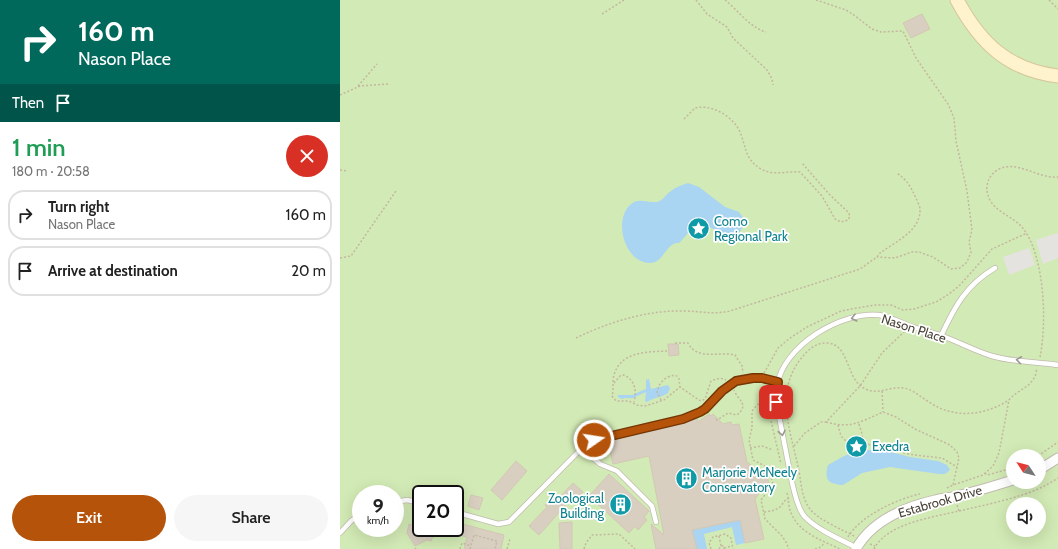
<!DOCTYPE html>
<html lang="en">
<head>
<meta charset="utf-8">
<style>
	:root { --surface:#fff; --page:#f6f6f6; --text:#222; --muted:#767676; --line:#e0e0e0; --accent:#b45309 }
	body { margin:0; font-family:Cabin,sans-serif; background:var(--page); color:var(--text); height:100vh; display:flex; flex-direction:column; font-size:15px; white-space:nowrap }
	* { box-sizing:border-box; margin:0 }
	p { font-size:13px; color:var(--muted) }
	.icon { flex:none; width:22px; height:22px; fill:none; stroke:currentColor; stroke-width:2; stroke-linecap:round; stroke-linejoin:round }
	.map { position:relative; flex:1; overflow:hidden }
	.details { display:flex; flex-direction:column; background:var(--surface); width:340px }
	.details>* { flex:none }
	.top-card { background:#00695c; color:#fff; overflow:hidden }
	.needle { width:26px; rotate:306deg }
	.controls { position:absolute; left:666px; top:449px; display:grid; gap:8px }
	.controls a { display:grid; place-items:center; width:40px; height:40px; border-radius:50%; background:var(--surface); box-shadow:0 4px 16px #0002; font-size:20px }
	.speed { position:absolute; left:12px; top:485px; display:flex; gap:8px; font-size:20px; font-weight:700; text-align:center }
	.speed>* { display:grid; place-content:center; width:52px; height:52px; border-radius:50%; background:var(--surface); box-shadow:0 4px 16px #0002; line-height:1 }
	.speed small { font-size:10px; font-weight:400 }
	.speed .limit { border:2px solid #111; border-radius:6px; background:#fff; color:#111 }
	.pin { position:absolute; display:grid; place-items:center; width:34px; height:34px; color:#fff; margin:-17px; border-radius:8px; box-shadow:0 2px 6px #0006 }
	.me { position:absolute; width:44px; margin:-22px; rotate:77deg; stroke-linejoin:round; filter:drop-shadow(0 0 3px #0008) }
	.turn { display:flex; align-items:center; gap:14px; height:84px; padding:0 12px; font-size:18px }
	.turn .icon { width:52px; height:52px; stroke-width:2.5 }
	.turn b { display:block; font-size:28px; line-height:34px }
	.then { display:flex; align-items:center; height:38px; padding:0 12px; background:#0003; gap:8px; font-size:15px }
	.round { display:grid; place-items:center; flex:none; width:42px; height:42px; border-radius:21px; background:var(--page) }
	.head { display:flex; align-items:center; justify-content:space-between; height:68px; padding:0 12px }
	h1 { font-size:24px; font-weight:600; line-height:30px; color:#1e9e55 }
	.cta { display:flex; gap:8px; margin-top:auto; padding:8px 12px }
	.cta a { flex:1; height:46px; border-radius:24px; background:var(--accent); color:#fff; font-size:16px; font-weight:600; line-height:46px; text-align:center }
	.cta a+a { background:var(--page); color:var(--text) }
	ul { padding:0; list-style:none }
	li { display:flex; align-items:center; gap:12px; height:50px; margin:0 8px 6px; padding:0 4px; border:2px solid var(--line); border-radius:16px }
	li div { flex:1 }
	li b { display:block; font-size:15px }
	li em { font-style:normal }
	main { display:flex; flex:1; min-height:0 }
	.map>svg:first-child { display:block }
	.green { fill:#d2eab5; fill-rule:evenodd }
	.parking { fill:#e5e3e0 }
	.water { fill:#a9d4f2 }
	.building { fill:#d8cfc1; stroke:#d3c7b4 }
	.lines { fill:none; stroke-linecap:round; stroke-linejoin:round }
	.lane-casing { stroke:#c2bbae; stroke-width:6 }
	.street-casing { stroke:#c2bbae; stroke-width:11 }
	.secondary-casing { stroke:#d6c79b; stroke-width:15 }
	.path { stroke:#c4b79f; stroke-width:1.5; stroke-dasharray:2 2; stroke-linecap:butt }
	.lane { stroke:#fff; stroke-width:4.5 }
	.street { stroke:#fff; stroke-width:9 }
	.secondary { stroke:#fff3cd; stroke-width:13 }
	.oneway { stroke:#9c9892 }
	.route-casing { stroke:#753606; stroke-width:10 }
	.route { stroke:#b45309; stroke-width:7 }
	.labels { text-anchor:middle; stroke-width:3.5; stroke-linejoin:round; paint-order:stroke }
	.culture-label { font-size:13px; fill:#0d838f; stroke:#fff; text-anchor:start }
	.street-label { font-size:13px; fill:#4b4439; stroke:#fff }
</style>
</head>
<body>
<main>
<section class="details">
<div class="top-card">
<div class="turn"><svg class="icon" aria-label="right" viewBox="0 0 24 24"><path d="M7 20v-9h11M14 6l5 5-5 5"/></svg><div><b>160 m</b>Nason Place</div></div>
<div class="then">Then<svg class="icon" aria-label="arrive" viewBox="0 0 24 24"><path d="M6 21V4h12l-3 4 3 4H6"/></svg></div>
</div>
<div class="head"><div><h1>1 min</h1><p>180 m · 20:58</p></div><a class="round" style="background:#d93025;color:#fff"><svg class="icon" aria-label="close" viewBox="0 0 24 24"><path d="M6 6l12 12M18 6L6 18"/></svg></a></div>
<ul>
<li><svg class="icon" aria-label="right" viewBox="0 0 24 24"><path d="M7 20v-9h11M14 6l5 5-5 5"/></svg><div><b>Turn right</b><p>Nason Place</p></div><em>160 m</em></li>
<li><svg class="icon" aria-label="arrive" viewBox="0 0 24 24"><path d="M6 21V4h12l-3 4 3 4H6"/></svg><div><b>Arrive at destination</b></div><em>20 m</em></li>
</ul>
<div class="cta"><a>Exit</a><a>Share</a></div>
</section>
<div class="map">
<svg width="718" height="549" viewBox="0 0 718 549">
	<rect width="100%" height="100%" fill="#f6f3ec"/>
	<path class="green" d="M0,0H718V549H0ZM673,456H699V482H673ZM21,494H55V528H21ZM81,494H115V528H81ZM673,504H699V530H673Z"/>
	<path class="parking" d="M718,233V258L703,264L696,240Z
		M689,248L695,265L669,275L663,257Z"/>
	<path class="water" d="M348,183L359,187L385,207L399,212L405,220C394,258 374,222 360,224C351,226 346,237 339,243C326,242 324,263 310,263C285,263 273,221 290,205C298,197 307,203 317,202C323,201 326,194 331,191C336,187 342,185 348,183Z
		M309,379L311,389L328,385L330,388L328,393C321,398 314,397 307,402L305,401L306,392C301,394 297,396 293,398C288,399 286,397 282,399L278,397V395H292L306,389V380Z
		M519,450H543L570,457L598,461L607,465L610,470L605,474H599L550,467L522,473L503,485C488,484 484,480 488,465L504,456Z
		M397,503L405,543L396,545L392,527L364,534L367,549H357L350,521L356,520L358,529L394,521Z"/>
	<path class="building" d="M582,14L590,29L571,38L563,23Z
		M328,344H338L339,355L329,356Z
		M369,414L371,416L373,414L383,424L391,422L392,425L399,424L407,462L419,471L426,470L429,484L422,486L421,491L415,499L424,539L405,543L400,520L352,530L357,549H316L311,524L324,535L309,456L273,464L268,441L344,423L357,418L358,422Z
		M176,461L187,471L162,500L151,490Z
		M269,474L309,511L304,517L307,520L298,530L295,526L289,533L249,496Z
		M233,483L243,492L235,501L232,498L199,535L189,526L207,507L205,505L215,494L219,498Z
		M131,495L143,498L139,510L128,506Z
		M75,517L81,518V528H115V522L164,535L161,549H124L127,537L102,531L92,538L91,541L87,540L75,546L67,533L69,524L72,525Z
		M232,522V549H220L219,523Z"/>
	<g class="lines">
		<defs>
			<path id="lane" d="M601,336C615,306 626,285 655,268
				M254,440L343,419L360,412L365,409L382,391L396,381L413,378H421L438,382
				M55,502L67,500L81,503
				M115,512L158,524L169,522L242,448L260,464L277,471L312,506L316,522
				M0,533L11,521L21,514
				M517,548C500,539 479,531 465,517C454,506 448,459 444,442C441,423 435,405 437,386C443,346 501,311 539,315C550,317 560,322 570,326C581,330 591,332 602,336C619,342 635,351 652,356C671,362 698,362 718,365"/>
			<path id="street" d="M699,470L718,458
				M516,549C532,520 565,507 595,500C602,498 609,498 616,496C635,492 654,486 673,480"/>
			<path id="secondary" d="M617,0C640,43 668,70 718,76"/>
		</defs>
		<use href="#lane" class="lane-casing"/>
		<use href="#street" class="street-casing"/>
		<use href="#secondary" class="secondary-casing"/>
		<path class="path" d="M356,0L367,14L387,27L393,38L427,70L432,79L433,85
			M385,0C398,10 409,27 426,32
			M476,0L506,10L514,15L532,29L541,32L563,31L576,58L608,104L614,118L616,141L627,191L632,230L629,242L631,252L627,262L620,268L611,269L593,257L579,252H572L555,258L537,257
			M709,0L718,9
			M262,14L284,0
			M18,86L37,64
			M0,95L20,86L48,84
			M344,119L355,108C371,104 391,115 399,130C407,146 403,158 421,169C433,176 447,171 460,172L482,196L495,219L501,222L508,220L510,216L508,212L489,194L462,163
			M0,170L8,171
			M0,258L11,256L56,191
			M236,338C269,322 307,310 344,311C362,311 371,315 390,311L520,269L537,257L540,253C555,242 581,231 580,209C580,206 577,201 576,198C570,186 568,181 557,173
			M335,343H348C357,361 380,351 395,355L402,366L403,373
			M327,351C307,352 281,351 274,375C272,381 274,390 272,396L276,401H289L297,405L305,406L324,400L340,387L356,398L361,401L365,399L371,381C376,379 381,377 386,380
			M700,357C707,323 705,255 682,227C672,216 655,212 649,198C644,187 648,175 659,169C678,160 698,179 718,177
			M424,373L438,348L450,338L467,327L501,311L517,308L535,305H551L563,310L574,309L596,302L609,294L619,286L652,249L687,233
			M274,383L280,376L284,375C295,380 297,391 294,402
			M423,386L441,464
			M542,391L543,412
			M321,400L317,392C318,390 318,388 319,386C321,380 333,372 338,377C340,380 339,383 340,387
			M426,400L417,405L412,411V428L409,440L413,460L429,468L433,484L421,500L425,519L442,536L446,542L449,549
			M376,419L377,420L388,413L397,415C410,404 398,401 394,390
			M486,422C511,429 520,422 543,412L556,417L575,429L610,445L617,452L619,458L613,485
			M519,424L522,434L523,441
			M498,425L501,436L509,444L514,441L520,440L532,446L574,455L602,458L617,467
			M454,446L465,433L481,422H486L520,386L542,353L566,330
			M410,448L422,446L433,450
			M698,456L718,442
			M645,473L647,475L673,468
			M427,477L443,475
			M607,488L613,485L643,475L653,466L659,453L669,400C676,391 689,388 694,378C696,376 696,371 697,369
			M447,493C449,500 448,508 452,515C460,533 483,541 500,549
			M617,505L619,511
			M424,512C430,511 435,511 440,507C443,504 444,500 449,498
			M379,536L381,546
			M514,536C503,530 477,519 470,509C461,498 461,479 458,466C449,427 434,387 465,354C471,347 479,342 488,343C509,345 506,376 522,387C537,397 548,386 563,388C573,389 580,397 589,402C614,419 644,416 669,400
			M508,537C520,516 557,499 580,494
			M530,544L535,546
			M384,548L392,546
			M75,549L76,548
			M120,549L122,543L131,546
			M130,549L134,535L157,541L155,549
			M167,549L170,539
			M244,549L246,543L252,535L279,534L295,549
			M371,549L369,543L373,537L385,534L391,538L393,549
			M379,549L381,546H384V549
			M475,549L479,548L485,543
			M534,549C547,523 594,517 619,511C641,506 664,501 685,494C697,490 707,485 718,478"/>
		<use href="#lane" class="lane"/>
		<use href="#street" class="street"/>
		<use href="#secondary" class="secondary"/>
	</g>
	<defs><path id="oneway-chevron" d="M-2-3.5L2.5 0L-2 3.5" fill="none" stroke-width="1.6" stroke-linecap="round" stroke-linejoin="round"/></defs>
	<g class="oneway">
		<use href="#oneway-chevron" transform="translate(514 318) rotate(166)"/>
		<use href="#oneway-chevron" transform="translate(679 360) rotate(-172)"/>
		<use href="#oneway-chevron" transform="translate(442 433) rotate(79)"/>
	</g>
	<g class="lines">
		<defs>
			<path id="route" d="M254,440L343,419L360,412L365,409L382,391L396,381L413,378H422L438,382L436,402"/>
		</defs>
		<use href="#route" class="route-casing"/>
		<use href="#route" class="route"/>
	</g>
	<defs>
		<symbol id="sight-disc" viewBox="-11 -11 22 22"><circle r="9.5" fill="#0f9aa8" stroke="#fff"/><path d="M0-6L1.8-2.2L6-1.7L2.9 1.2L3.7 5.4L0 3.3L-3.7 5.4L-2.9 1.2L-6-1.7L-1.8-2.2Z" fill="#fff"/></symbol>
		<symbol id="building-disc" viewBox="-11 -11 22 22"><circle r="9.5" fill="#0f9aa8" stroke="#fff"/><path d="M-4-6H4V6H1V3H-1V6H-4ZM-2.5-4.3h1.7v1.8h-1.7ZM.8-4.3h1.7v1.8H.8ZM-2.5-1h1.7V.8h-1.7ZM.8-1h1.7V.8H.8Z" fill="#fff"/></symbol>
	</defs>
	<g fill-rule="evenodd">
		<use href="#sight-disc" x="346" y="216" width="25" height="25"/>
		<use href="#sight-disc" x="504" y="434" width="25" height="25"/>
		<use href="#building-disc" x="334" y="466" width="25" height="25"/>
		<use href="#building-disc" x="268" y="492" width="25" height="25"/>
	</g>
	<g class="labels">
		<g class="culture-label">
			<text x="374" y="226">Como<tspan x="374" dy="15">Regional Park</tspan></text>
			<text x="532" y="451">Exedra</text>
			<text x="362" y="477">Marjorie McNeely<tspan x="362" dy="15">Conservatory</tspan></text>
			<text x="264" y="503" text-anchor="end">Zoological<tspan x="264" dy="15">Building</tspan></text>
		</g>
		<g class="street-label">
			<text transform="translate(574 328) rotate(18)" y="5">Nason Place</text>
			<text transform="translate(600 501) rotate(-16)" y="5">Estabrook Drive</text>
		</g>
	</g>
</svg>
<div class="controls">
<a><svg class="needle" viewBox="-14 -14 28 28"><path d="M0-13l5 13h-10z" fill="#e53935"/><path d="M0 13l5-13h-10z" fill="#767676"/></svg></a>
<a><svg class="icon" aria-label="sound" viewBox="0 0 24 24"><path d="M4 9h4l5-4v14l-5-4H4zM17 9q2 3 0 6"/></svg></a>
</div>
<div class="speed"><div>9<small>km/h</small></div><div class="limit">20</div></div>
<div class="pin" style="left:436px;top:402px;background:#d93025"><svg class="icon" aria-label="arrive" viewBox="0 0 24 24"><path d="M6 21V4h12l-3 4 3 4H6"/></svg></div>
<svg class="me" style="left:254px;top:440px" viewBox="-20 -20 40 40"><circle r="17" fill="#b45309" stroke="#fff" stroke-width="3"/><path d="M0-11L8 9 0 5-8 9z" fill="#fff"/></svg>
</div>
</main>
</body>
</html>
